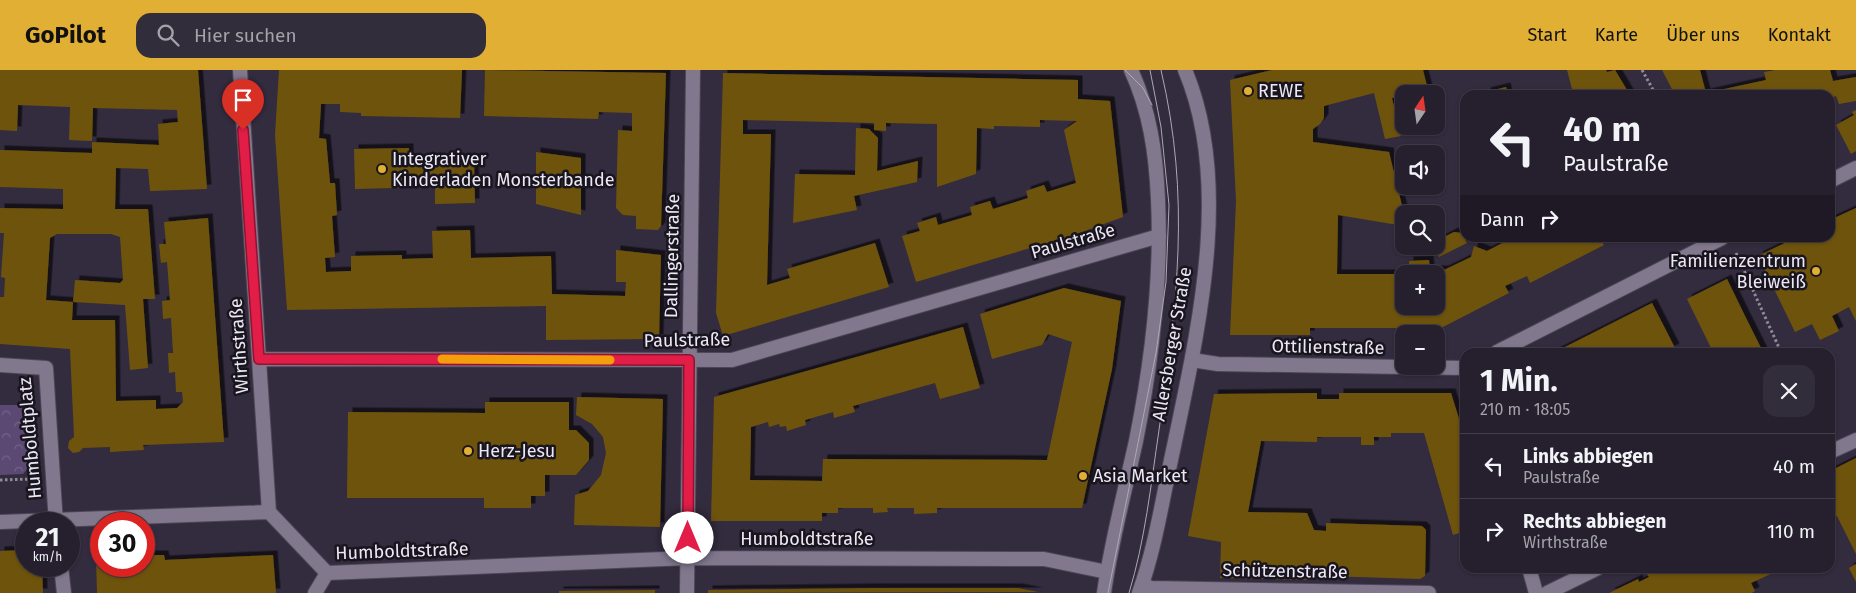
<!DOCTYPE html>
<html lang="de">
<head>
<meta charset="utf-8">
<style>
	:root { --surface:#26202e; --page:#322d3a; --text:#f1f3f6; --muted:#a4a3aa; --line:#423e4a; --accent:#e1af34 }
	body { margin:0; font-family:"Fira Sans",sans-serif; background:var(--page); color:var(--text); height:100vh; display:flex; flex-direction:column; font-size:19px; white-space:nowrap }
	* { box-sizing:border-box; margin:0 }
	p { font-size:16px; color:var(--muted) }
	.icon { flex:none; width:28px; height:28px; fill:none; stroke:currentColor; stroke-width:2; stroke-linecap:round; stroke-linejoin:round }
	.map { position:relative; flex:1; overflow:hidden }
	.details { position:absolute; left:1460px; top:278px; width:375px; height:225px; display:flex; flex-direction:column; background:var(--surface); border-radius:15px; box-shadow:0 1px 4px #0004,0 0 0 1px var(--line) }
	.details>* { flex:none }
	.hud { position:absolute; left:1460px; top:20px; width:375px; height:152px; border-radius:15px; box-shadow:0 1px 4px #0004,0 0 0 1px var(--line); background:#26202e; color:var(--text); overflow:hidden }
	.needle { width:32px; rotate:13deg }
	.fabs { position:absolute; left:1395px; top:15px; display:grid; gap:10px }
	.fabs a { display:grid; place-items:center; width:50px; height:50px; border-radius:10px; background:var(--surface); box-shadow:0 1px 4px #0004,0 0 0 1px var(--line); font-size:25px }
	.speed { position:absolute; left:15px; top:442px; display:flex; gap:10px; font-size:25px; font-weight:700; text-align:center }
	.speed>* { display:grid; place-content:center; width:65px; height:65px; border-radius:50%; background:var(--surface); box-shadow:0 1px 4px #0004,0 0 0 1px var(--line); line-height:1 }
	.speed small { font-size:12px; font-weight:400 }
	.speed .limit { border:8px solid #d22; background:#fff; color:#111 }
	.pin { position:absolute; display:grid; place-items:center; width:42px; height:42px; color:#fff; margin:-51px -21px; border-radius:50% 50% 50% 0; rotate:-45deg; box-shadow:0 0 5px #0007 }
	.pin .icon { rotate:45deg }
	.me { position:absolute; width:55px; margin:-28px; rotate:0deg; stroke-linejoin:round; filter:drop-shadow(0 0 4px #0008) }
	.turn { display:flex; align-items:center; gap:18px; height:105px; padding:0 20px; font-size:22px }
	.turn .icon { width:65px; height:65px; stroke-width:2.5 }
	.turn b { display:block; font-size:35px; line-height:42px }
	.then { display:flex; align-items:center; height:48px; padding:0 20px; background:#0003; gap:10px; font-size:19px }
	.round { display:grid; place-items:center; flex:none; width:52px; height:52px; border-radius:15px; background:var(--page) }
	.overview { display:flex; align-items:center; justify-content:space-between; height:85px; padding:0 20px }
	h1 { font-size:30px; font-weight:700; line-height:38px }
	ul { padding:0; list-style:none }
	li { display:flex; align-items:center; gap:15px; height:65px; padding:0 20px; border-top:1px solid var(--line) }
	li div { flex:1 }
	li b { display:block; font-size:19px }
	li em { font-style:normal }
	header { display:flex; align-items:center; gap:30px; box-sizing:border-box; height:70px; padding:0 25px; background:var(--accent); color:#111 }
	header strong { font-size:24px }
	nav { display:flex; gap:28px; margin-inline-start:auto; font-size:18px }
	.search { width:350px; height:45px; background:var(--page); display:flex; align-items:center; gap:12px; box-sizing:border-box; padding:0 18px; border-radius:15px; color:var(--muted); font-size:19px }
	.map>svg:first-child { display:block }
	.park { fill:url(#park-crowns) }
	.building { fill:#6e530f; filter:url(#shadow) }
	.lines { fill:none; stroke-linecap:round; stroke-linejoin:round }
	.pedestrian-casing { stroke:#4d4656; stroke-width:16 }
	.minor-casing { stroke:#4d4656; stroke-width:16 }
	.secondary-casing { stroke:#4d4656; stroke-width:16 }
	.path { stroke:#908a9a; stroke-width:3; stroke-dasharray:2.5 2.5; stroke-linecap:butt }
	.pedestrian { stroke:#81788e; stroke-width:14 }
	.minor { stroke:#81788e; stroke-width:14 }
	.secondary { stroke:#81788e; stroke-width:14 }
	.tram { stroke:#ada7b6; stroke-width:1 }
	.route-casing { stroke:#92132f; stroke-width:12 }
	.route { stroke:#e11d48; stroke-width:9 }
	.slow { stroke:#f59e0b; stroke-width:9 }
	.poi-dot { fill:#e1af34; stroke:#19151e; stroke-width:2 }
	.labels { text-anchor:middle; stroke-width:5; stroke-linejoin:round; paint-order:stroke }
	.poi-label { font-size:18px; fill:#ece7f4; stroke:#19151e; text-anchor:start }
	.street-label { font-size:18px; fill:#ece7f4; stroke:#19151e }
</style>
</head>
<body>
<header>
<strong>GoPilot</strong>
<div class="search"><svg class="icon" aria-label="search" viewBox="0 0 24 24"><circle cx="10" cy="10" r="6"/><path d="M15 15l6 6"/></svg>Hier suchen</div>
<nav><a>Start</a><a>Karte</a><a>Über uns</a><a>Kontakt</a></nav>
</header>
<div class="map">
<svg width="1856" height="523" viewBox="0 0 1856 523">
	<defs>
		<pattern id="park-crowns" width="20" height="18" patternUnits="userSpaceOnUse" patternTransform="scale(1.25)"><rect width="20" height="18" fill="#5c4973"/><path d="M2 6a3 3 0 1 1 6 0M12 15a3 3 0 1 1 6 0" fill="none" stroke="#746388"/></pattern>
		<filter id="shadow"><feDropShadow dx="4.5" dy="-4.5" stdDeviation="0" flood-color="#0009"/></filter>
	</defs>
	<rect width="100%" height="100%" fill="#332b3e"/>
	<path class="park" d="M0,335H29L31,395L23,404L0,405Z"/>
	<path class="building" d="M0,0H198L207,119L150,121L148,99L116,98L115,139H148L155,229H143L148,298L130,300L125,235L73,232L75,210L120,213L123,210L120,167L111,164H57L50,168L46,230L73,232L72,250H115L116,331L156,330V339L177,338L183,332L182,322H176L175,302L169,303L168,283H173L171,248L163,249L162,231L170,230L167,192L161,193L159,174H166L164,152L208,148L224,372L143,375L144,380L110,382V377L83,378L79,382L73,383L68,378L69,371L74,367L70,279L0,274V227H4L5,208L1,207L4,163H0V138L63,139V119L0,117V80L92,83V72L159,75L158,54L178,52L177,40L93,38L92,71L69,70L70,37L18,35L17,61L0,60Z
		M279,0H462L460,48L361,46V43L340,42V34H321L319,68L326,69L330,113H335L337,145L332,146L335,187L325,188L326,202L351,201V186L402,185V189L433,188L432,161L470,160L471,188L551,186L552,224L625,226L626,212H616V180L661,185L659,269L546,270V236L287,240L275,65Z
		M485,0L666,3L661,156L658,160L636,159V146L623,145L616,138L618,60L632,61V43L599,42L598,49L484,46Z
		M1272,0H1423L1429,24H1404V31L1402,26L1392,28L1401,66L1385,69L1374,23L1324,36V48L1320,54L1313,59V72L1389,82L1404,144V156L1338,145L1337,204H1404V236H1436V204H1409V191L1429,190L1430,200H1444L1471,187L1474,176L1487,181L1508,170L1507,168H1605L1601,169L1604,175L1530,213L1527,206L1505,216L1509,223L1441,258H1310V265H1230L1236,131L1230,10Z
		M1567,0H1606L1607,2L1615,0L1630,25H1567V22L1572,19Z
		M1662,0H1700L1706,23L1766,10L1764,2L1775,0H1830L1833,11L1856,7V31L1839,34L1836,26L1830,28V25H1675Z
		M723,3L1078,10V29L1110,31L1123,147L1074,165L916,212L902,166L920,161L917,153L936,147L938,155L972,145L970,137L990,131L993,139L1028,128L1026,121L1044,115L1047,122L1076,113L1064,60L1077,51L1040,50V57L994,56V59L977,58L976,104L937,117V54L886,53V61L874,60V53L743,50V64H771L767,215L790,208L787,199L875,173L889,217L723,266L716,243Z
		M1506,17L1508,25H1486V22Z
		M1856,40V81L1851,84L1836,55L1854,45L1852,42Z
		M856,58L869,59L878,68L877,101L918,91L917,112L854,126L857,140L793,153L795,104L855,105Z
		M409,78V90L474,88L475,133L435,134V117L355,119L354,79Z
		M536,82L581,88V145L536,134Z
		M1856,138V251L1849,237L1832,246L1839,261L1820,270L1812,254L1795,262L1758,186L1795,168H1830V150Z
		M1454,162L1462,163L1467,173L1439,187L1434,177L1440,169Z
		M1727,209L1745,246L1763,282H1713L1687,229Z
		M1064,218L1121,231L1112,299L1082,438H937V443L914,444V438H887L888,442L873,443V438H838V443H822V451H711L714,327L963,257L980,318L940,329L935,313L853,336L855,342L834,348L833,342L805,350L806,355L787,361L786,356L780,357L779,354L769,357L768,352L751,357L750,410L822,411L823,389L1047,390L1072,272L1048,264L1042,275L992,289L980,244Z
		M1652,233L1675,278L1666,282H1555Z
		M1317,323V329H1339V323H1451L1465,368V461L1453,465L1424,363H1391V367H1374V375H1361V367H1317V372L1261,371L1248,442L1307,443L1314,460L1326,461V453L1422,456L1426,460L1425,506L1420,509L1325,506V501H1314L1313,510L1220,508L1221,472L1188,466L1214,324Z
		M577,327L663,329L660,457L574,455L575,425L588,421L601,405L606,383L603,367L592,354L576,345Z
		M485,332H569V360H576L589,373V390L576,405H545V426H531V438H484V428H347L348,342L485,343Z
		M1856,388V484L1837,446L1830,450V401Z
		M26,480V496H42L43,523H0V481Z
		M144,485H164L165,490L273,485L276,523H97L96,487H101V496H144Z
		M1856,494V512L1849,498Z
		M1660,498H1784L1751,513L1755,521L1752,523H1609L1638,509L1639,512L1649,507L1647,504Z
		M871,518H1018L1038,522L708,523V520Z
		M655,520V523H559V521Z"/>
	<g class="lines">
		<defs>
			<path id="pedestrian" d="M1830,382L1856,370
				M1142,515L1151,518L1429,523
				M1547,523L1598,498"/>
			<path id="minor" d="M240,0L269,442L327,503
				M1830,111L1856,98
				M1497,282L1722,168
				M259,289L732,290L1159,166
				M1192,290L1218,294L1465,298
				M0,295L46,298L56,454
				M0,452L269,442
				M61,496L64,523
				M1529,498L1536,523
				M327,503L688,488L1044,489L1107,502
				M315,523L327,503
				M687,523L693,0"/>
			<path id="secondary" d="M1104,523C1111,472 1125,421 1136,371C1152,291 1162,211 1158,129C1156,84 1150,41 1131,0
				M1139,523C1156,476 1163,425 1174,376C1198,260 1233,114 1185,0"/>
		</defs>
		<use href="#pedestrian" class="pedestrian-casing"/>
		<use href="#minor" class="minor-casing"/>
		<use href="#secondary" class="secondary-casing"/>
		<path class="path" d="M1642,0L1656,25
			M1736,183L1781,282
			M0,410L32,409"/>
		<use href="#pedestrian" class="pedestrian"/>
		<use href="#minor" class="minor"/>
		<use href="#secondary" class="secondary"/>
		<path class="tram" d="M1125,0L1143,18L1152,35
			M1108,523L1156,283L1166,212L1169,135L1161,57L1150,0
			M1129,523C1145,471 1151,414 1159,360C1177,232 1191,128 1161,0"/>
	</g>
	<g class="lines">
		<defs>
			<path id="route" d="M243,60L259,289L689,290L688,468"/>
		</defs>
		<use href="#route" class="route-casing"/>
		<use href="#route" class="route"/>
		<path class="slow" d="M442,289L610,290"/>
	</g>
	<g class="poi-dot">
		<circle cx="1248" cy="21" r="5"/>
		<circle cx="382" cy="99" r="5"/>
		<circle cx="1816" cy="201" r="5"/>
		<circle cx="468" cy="381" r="5"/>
		<circle cx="1083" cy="406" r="5"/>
	</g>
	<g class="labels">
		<g class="poi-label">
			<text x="1258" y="27">REWE</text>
			<text x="392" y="95">Integrativer<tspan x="392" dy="21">Kinderladen Monsterbande</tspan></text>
			<text x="1806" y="197" text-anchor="end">Familienzentrum<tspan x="1806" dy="21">Bleiweiß</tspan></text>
			<text x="478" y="387">Herz-Jesu</text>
			<text x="1093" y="412">Asia Market</text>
		</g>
		<g class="street-label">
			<text transform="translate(1073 171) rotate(-16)" y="6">Paulstraße</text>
			<text transform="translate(672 186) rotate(-89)" y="6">Dallingerstraße</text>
			<text transform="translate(687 270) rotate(-1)" y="6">Paulstraße</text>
			<text transform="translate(1172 274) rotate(-80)" y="6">Allersberger Straße</text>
			<text transform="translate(239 276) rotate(-94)" y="6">Wirthstraße</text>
			<text transform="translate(1328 277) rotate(1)" y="6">Ottilienstraße</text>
			<text transform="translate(30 368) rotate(-95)" y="6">Humboldtplatz</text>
			<text x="807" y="475">Humboldtstraße</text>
			<text transform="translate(402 481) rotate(-2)" y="6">Humboldtstraße</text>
			<text transform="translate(1285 501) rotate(1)" y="6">Schützenstraße</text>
		</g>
	</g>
</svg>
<div class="fabs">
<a><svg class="needle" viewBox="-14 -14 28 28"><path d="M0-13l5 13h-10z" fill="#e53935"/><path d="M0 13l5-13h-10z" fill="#a4a3aa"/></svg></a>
<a><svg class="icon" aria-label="sound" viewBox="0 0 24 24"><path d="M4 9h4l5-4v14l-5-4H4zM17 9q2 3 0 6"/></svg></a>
<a><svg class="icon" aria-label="search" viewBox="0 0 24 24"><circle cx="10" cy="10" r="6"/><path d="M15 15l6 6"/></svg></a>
<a>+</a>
<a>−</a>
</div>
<div class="speed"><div>21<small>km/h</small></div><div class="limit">30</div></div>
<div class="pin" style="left:243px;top:60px;background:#d93025"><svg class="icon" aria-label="arrive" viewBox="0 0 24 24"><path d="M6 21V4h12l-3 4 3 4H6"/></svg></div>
<svg class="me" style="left:688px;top:468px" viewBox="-20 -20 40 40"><circle r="19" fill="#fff"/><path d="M0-13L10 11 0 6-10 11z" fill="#e11d48"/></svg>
<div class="hud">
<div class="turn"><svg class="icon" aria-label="left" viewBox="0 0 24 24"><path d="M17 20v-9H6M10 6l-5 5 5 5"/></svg><div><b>40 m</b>Paulstraße</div></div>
<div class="then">Dann<svg class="icon" aria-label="right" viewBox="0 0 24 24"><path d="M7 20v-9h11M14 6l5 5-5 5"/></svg></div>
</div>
<section class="details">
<div class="overview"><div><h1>1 Min.</h1><p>210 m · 18:05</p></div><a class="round"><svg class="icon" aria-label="close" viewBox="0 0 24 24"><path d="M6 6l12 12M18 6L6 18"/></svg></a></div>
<ul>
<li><svg class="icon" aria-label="left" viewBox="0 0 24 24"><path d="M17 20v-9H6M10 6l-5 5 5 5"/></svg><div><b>Links abbiegen</b><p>Paulstraße</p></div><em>40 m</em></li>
<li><svg class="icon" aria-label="right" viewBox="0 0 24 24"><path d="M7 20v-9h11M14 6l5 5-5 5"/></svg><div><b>Rechts abbiegen</b><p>Wirthstraße</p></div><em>110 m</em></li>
</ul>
</section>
</div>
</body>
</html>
